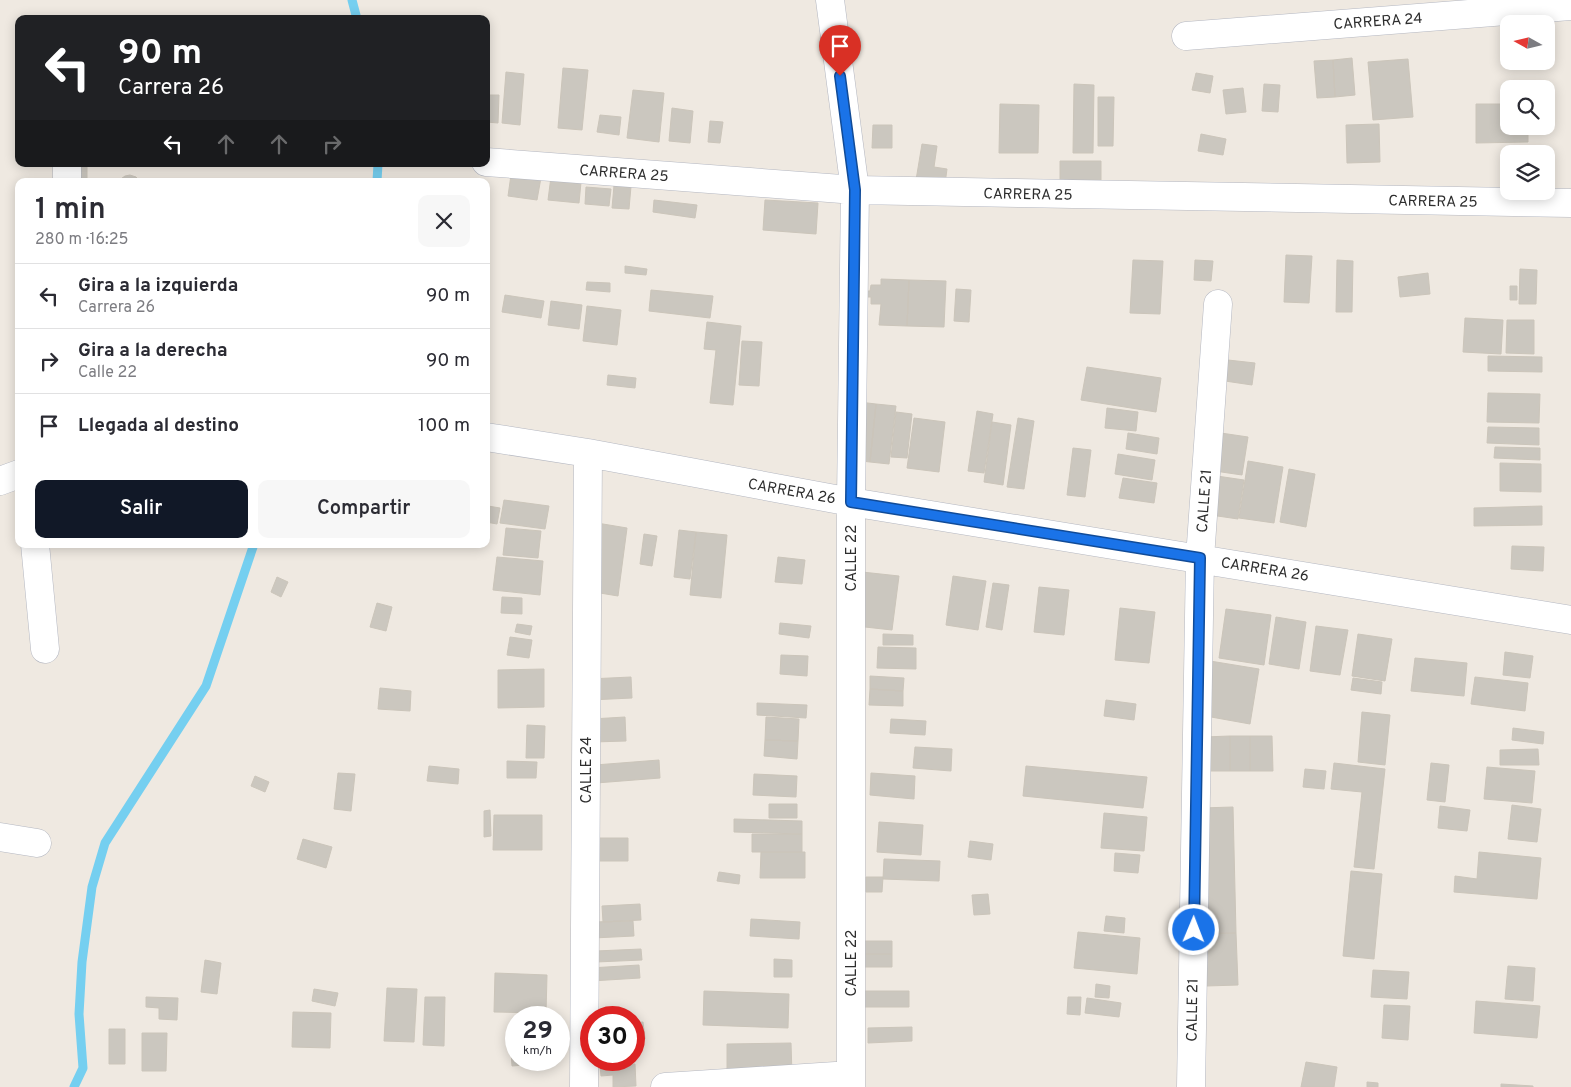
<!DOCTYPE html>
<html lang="es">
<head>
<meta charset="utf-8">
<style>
	:root { --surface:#fff; --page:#f7f7f7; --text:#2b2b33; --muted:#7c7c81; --line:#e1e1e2; --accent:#111827 }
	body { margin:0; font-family:Overpass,sans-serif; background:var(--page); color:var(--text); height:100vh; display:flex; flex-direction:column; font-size:19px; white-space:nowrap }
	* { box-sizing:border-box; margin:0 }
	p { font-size:16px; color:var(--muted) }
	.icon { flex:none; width:28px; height:28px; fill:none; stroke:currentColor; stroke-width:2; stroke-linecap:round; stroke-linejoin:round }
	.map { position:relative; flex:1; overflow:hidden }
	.side { position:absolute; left:15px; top:178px; width:475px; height:370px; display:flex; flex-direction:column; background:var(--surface); border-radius:10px; box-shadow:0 2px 12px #0003 }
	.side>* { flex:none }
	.top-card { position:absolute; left:15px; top:15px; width:475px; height:152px; border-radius:10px; box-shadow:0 2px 12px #0003; background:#202124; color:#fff; overflow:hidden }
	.needle { width:32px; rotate:278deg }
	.controls { position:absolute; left:1500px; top:15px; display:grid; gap:10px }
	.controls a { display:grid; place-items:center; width:55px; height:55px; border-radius:10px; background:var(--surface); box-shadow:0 2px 12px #0003; font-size:25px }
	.speed { position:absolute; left:505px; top:1006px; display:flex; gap:10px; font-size:25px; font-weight:700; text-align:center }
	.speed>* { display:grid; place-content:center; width:65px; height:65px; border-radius:50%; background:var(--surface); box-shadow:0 2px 12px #0003; line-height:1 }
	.speed small { font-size:12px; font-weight:400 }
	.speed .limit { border:8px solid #d22; background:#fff; color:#111 }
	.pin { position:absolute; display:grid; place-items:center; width:42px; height:42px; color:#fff; margin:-51px -21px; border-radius:50% 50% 50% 0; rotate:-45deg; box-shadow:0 0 5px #0007 }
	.pin .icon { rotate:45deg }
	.me { position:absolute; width:55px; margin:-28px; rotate:1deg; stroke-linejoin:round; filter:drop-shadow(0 0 4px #0008) }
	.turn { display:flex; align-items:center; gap:18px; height:105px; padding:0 20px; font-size:22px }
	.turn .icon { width:65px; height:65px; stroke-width:2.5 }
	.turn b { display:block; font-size:35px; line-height:42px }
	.lanes { display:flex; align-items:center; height:48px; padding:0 20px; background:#0003; justify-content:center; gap:25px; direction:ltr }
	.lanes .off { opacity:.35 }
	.round { display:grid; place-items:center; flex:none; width:52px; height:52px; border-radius:10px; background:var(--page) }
	.overview { display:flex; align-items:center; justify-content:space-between; height:85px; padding:0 20px }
	h1 { font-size:30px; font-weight:600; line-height:38px }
	.cta { display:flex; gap:10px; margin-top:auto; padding:10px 20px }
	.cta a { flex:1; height:58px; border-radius:10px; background:var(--accent); color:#fff; font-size:20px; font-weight:600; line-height:58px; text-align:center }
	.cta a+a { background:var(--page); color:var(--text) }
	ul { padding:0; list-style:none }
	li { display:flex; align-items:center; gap:15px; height:65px; padding:0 20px; border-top:1px solid var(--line) }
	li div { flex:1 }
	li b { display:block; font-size:19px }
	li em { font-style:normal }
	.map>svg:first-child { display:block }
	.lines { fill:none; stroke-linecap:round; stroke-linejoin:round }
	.stream { stroke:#75cff0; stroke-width:9 }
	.building { fill:#cbc7bf; stroke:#cbc5ba }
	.minor-casing { stroke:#b4b7c1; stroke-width:29 }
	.minor { stroke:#fff; stroke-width:28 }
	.route-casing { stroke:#114b97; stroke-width:12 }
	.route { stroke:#1a73e8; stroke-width:9 }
	.labels { text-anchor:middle; stroke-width:5; stroke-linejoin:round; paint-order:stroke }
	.street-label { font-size:15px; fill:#2e2e2e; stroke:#fff }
</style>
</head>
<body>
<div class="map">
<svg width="1571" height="1087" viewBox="0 0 1571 1087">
	<rect width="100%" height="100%" fill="#efe9e1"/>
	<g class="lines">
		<path class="stream" d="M352,0L357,19
			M377,181L378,164
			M74,1087L83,1068L79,1014L82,962L92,887L105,843L206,686L254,544"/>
	</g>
	<path class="building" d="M1352,58L1355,95L1335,97L1333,60Z
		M1408,59L1413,117L1373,120L1368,62Z
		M1333,60L1335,97L1317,98L1314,61Z
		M563,68L588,70L582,130L558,128Z
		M506,72L524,74L520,125L502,123Z
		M1196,73L1213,76L1210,93L1192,90Z
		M1074,84L1094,85L1093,153H1073Z
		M1264,84L1280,85L1278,112L1262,111Z
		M1243,88L1246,112L1226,114L1223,90Z
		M633,90L664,93L659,142L627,138Z
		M486,95H499L498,123L486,122Z
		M1098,97H1114L1113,146H1098Z
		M1000,104L1039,105L1038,153H999Z
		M1476,104H1509V126H1528V142L1476,143Z
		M672,108L693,111L690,143L669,141Z
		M600,115L621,117L619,135L597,132Z
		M710,121L723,122L720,143L708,142Z
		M1379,124L1380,162L1347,163L1346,125Z
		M873,125H892V148H872Z
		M1201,134L1226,139L1223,155L1198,151Z
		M922,144L937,146L934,167L947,169L945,184L916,180Z
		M1060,161H1101V185H1060Z
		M70,164H87V181H70Z
		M512,168L542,172L537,200L508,196Z
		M552,169L582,172L579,203L548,200Z
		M615,174L632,175L629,209L612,208Z
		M130,175L136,177L140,181H118L125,176Z
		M586,187L611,189L609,206L585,204Z
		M654,200L697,205L695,218L653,212Z
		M765,200L818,203L816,234L763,230Z
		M1286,255L1312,256L1309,303L1284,302Z
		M1133,260L1163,261L1160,314L1130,313Z
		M1195,260L1213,261L1211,281L1194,280Z
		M1337,260L1353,261L1352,312H1336Z
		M625,266L647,269L646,275L625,273Z
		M1520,269L1537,270L1536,304H1519Z
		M1428,273L1430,294L1400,297L1398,277Z
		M881,279L909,280L907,326L879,325L881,304H871V297H865V291H870L871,285H881Z
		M909,280L946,281L944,327L907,326Z
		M587,282L610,283V292L586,290Z
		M1510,286H1517V300H1510Z
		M956,289L971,290L969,322L954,321Z
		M651,290L713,296L710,318L649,311Z
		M505,295L544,301L541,318L502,312Z
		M551,301L582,305L579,329L548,325Z
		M587,306L621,310L617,345L583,341Z
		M1465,318L1503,320L1501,354L1463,352Z
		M1507,320H1534V354L1506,353Z
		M707,322L741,326L733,405L710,403L716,350L704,349Z
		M742,341L762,342L759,386L739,385Z
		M1488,356L1542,357V372L1488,371Z
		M1228,360L1255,363L1252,385L1225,381Z
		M1087,367L1161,378L1156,412L1081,400Z
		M608,375L636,378L635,388L607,385Z
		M1488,393L1540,394L1539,423L1487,422Z
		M859,402L876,404L870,462L853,460Z
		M876,404L896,406L889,464L870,462Z
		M1107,408L1138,412L1136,431L1105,428Z
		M977,411L993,414L984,473L968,471Z
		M896,412L912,414L907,458L891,457Z
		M914,418L945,422L939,472L907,468Z
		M1018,418L1034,421L1024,489L1007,487Z
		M992,422L1011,425L1003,485L984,482Z
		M1488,427L1539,428V445L1487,443Z
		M1214,432L1248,437L1242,475L1208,470Z
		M1128,433L1159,438L1157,454L1126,449Z
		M1495,447L1540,448V460L1494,458Z
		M1073,448L1091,450L1085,497L1067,495Z
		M1118,454L1155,460L1152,480L1115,474Z
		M1248,461L1283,467L1274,523L1239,518Z
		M1500,463L1541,464V492L1500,491Z
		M1289,469L1315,474L1306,527L1280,522Z
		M1210,475L1244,480L1238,519L1204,514Z
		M1123,478L1157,483L1154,503L1119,498Z
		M504,500L549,506L545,529L500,523Z
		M488,506L500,508L497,524L486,522Z
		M1542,506V525L1474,526V508Z
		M597,523L627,528L618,596L588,591Z
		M506,528L541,531L538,558L503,555Z
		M679,530L696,532L690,579L674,577Z
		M696,532L727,535L721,598L690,595Z
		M644,534L657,536L652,566L640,564Z
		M1512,546L1544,547L1543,571L1511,569Z
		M497,557L543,561L540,595L493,590Z
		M778,557L805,560L802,584L775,582Z
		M862,572L899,576L892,630L856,626Z
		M953,576L986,581L978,630L946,625Z
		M277,577L288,582L281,597L271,592Z
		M993,583L1009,585L1002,630L986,627Z
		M1039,587L1069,590L1064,635L1034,632Z
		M502,597L522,598V614L501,613Z
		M377,603L392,607L386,631L370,627Z
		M1120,608L1155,612L1149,663L1115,660Z
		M1226,609L1271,615L1264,665L1219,658Z
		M1276,617L1306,622L1299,669L1269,664Z
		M780,623L811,626L809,638L779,634Z
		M517,624L532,626L530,635L515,632Z
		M1316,626L1348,630L1340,675L1310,671Z
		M883,634L913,635V645H883Z
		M1358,634L1392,639L1385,681L1352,676Z
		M510,637L532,640L529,658L507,655Z
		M878,647L916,648V669L877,668Z
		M1505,652L1533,656L1530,678L1503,675Z
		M781,655L808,656L807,676L780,674Z
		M1415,658L1467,663L1464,696L1411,691Z
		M1210,661L1259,669L1250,724L1200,715Z
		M544,669V707L498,708V670Z
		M870,676L904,678L903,691L870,689Z
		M631,677L632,698L590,700L589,679Z
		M1475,677L1528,683L1525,711L1471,704Z
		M1353,678L1382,682L1381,694L1351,690Z
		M380,688L411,691L410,711L378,709Z
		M870,689L903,691V706L869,705Z
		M1106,700L1136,704L1134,720L1104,716Z
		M757,703L807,705L806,718L757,715Z
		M1362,712L1390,715L1385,765L1358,762Z
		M625,717L626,741L593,742L592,719Z
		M766,717L799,719L798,741L765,740Z
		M891,719L926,721L925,735L890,733Z
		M527,725L545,726L544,758H526Z
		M1513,728L1544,732L1543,744L1512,740Z
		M1230,736H1250V771H1230Z
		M1230,736V771H1204V737Z
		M1250,736H1272L1273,771H1250Z
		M765,740L798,741L797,759L764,756Z
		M915,747L952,749L951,771L913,768Z
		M1538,749L1539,765H1500V750Z
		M659,760L660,778L596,783L595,765Z
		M507,761L537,762L536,778H507Z
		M1334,763L1385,769L1374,869L1354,867L1362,792L1331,789Z
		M1431,763L1449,765L1445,802L1427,800Z
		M429,766L459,769L458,784L427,781Z
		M1026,766L1147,777L1143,808L1023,796Z
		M1487,767L1535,771L1532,803L1484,799Z
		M1305,769L1326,771L1324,789L1303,787Z
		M338,773L355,774L351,811L334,809Z
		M871,773L915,776L914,799L870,795Z
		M754,774L797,776L796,797L753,795Z
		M255,776L269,782L265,792L251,786Z
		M769,804H797V818H769Z
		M1512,805L1541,809L1537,842L1508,839Z
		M1440,806L1470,810L1467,831L1438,828Z
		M1233,807L1236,933L1204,934L1201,808Z
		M490,810L491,836L484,837V811Z
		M1104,813L1147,817L1144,851L1101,848Z
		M494,815H542V850H493Z
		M734,819L802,821V834L734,832Z
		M879,822L923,825L921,855L877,852Z
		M752,834H802V852H752Z
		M589,838H628V861H589Z
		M303,839L332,847L326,868L297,859Z
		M970,841L993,844L991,860L968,857Z
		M761,852H805V878H760Z
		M1479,852L1541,858L1537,899L1454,892L1455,876L1477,879Z
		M1115,853L1140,855L1138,873L1114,871Z
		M884,859L940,861L939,881L883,879Z
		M1351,871L1382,874L1374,959L1343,956Z
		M719,872L740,875L739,884L717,881Z
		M866,877H883L882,892H866Z
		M988,894L990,914L974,915L972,895Z
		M640,904L641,920L603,922L602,906Z
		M1106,916L1125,918L1124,933L1104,931Z
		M751,919L800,922L799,939L750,936Z
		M633,921L634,936L593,938V922Z
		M1078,932L1140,938L1137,974L1074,968Z
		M1236,933L1238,985L1206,986L1204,934Z
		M863,941H892V954H863Z
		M641,949L642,960L596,962V951Z
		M863,954H892V967H863Z
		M774,959L792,960V977H774Z
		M205,960L221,963L217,994L201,992Z
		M639,965L640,978L591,981L590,968Z
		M1508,966L1535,968L1533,1001L1505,999Z
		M1373,970L1409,972L1407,999L1371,997Z
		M495,973L547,975L546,1013L494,1012Z
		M1096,984L1110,986L1109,998L1095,997Z
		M387,988L417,989L414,1042L384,1041Z
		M314,989L338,993L335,1006L312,1001Z
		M704,991L789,994L788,1028L703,1025Z
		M863,991H909V1007H863Z
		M146,997L178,998L177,1020L159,1019V1008L146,1007Z
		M425,997H445L444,1046L423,1045Z
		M1068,997H1081L1080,1015L1067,1014Z
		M1087,998L1121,1003L1119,1017L1085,1013Z
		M1476,1001L1540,1006L1537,1038L1474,1033Z
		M1384,1005L1410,1006L1408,1040L1382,1038Z
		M293,1012L331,1013L330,1048L292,1047Z
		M643,1022L645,1039L634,1040V1023Z
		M912,1027V1041L868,1043V1028Z
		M109,1029H125V1064H109Z
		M142,1033H167L166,1071H142Z
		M516,1036V1060H524V1065L512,1066L510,1037Z
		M791,1043L792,1075L727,1076V1044Z
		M1306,1062L1337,1067L1334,1087H1301Z
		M635,1064L636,1086L613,1087V1075L601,1076L600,1066Z
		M1367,1082L1378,1083V1087H1367Z
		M1501,1084L1533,1086V1087H1501Z"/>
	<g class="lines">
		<defs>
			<path id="minor" d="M830,0L855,190L851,502V1087
				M1186,36L1571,6
				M486,162L855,190L1571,203
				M67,181V164
				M486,437L588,453L851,502L1571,620
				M0,481L19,474
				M35,544L45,649
				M0,837L37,843
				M584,1087L588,453
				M665,1087L851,1075
				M1191,1087L1200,558L1218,304"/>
		</defs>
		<use href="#minor" class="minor-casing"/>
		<use href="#minor" class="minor"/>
	</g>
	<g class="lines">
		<defs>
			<path id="route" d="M840,76L855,190L851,502L1200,558L1194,930"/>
		</defs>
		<use href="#route" class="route-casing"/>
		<use href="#route" class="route"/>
	</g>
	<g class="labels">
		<g class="street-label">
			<text transform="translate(1378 21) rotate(-4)" y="5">CARRERA 24</text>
			<text transform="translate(624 173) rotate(4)" y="5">CARRERA 25</text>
			<text transform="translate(1028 194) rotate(1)" y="5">CARRERA 25</text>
			<text transform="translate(1433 201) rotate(1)" y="5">CARRERA 25</text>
			<text transform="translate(792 491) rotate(10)" y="5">CARRERA 26</text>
			<text transform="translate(1204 501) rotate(-86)" y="5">CALLE 21</text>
			<text transform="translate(851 558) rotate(-90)" y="5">CALLE 22</text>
			<text transform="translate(1265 569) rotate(9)" y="5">CARRERA 26</text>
			<text transform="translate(586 770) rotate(-90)" y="5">CALLE 24</text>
			<text transform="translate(851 963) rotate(-90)" y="5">CALLE 22</text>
			<text transform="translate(1192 1010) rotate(-89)" y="5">CALLE 21</text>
		</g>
	</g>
</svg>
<div class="controls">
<a><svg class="needle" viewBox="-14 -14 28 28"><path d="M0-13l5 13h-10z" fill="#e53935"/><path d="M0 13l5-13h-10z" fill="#7c7c81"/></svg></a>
<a><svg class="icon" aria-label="search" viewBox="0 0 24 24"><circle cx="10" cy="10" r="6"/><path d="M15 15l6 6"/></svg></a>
<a><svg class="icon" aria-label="layers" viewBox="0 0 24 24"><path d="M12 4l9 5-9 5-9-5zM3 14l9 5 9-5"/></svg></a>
</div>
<div class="speed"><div>29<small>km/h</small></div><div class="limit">30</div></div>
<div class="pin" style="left:840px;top:76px;background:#d93025"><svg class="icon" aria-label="arrive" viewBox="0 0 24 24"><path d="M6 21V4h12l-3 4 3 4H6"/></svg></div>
<svg class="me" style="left:1194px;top:930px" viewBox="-20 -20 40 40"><circle r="17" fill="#1a73e8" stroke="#fff" stroke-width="3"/><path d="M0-11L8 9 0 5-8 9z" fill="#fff"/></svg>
<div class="top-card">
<div class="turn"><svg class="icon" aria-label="left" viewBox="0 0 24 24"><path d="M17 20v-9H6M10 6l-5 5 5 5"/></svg><div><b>90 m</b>Carrera 26</div></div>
<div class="lanes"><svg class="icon" aria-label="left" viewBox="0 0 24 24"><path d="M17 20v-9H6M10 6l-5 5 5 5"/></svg><svg class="icon off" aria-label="ahead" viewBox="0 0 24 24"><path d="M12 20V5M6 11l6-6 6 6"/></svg><svg class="icon off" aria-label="ahead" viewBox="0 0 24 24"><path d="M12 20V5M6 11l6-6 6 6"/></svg><svg class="icon off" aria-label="right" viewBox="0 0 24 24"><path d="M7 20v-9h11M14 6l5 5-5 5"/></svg></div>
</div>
<section class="side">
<div class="overview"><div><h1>1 min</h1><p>280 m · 16:25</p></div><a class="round"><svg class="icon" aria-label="close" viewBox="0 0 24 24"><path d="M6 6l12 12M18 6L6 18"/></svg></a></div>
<ul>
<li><svg class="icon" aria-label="left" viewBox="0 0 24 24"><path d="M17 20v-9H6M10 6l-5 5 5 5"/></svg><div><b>Gira a la izquierda</b><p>Carrera 26</p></div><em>90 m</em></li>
<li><svg class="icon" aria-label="right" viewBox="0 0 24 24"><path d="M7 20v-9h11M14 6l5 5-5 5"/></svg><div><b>Gira a la derecha</b><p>Calle 22</p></div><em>90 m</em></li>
<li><svg class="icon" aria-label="arrive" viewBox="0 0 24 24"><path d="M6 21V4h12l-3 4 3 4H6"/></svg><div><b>Llegada al destino</b></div><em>100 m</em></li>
</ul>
<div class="cta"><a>Salir</a><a>Compartir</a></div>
</section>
</div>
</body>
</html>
